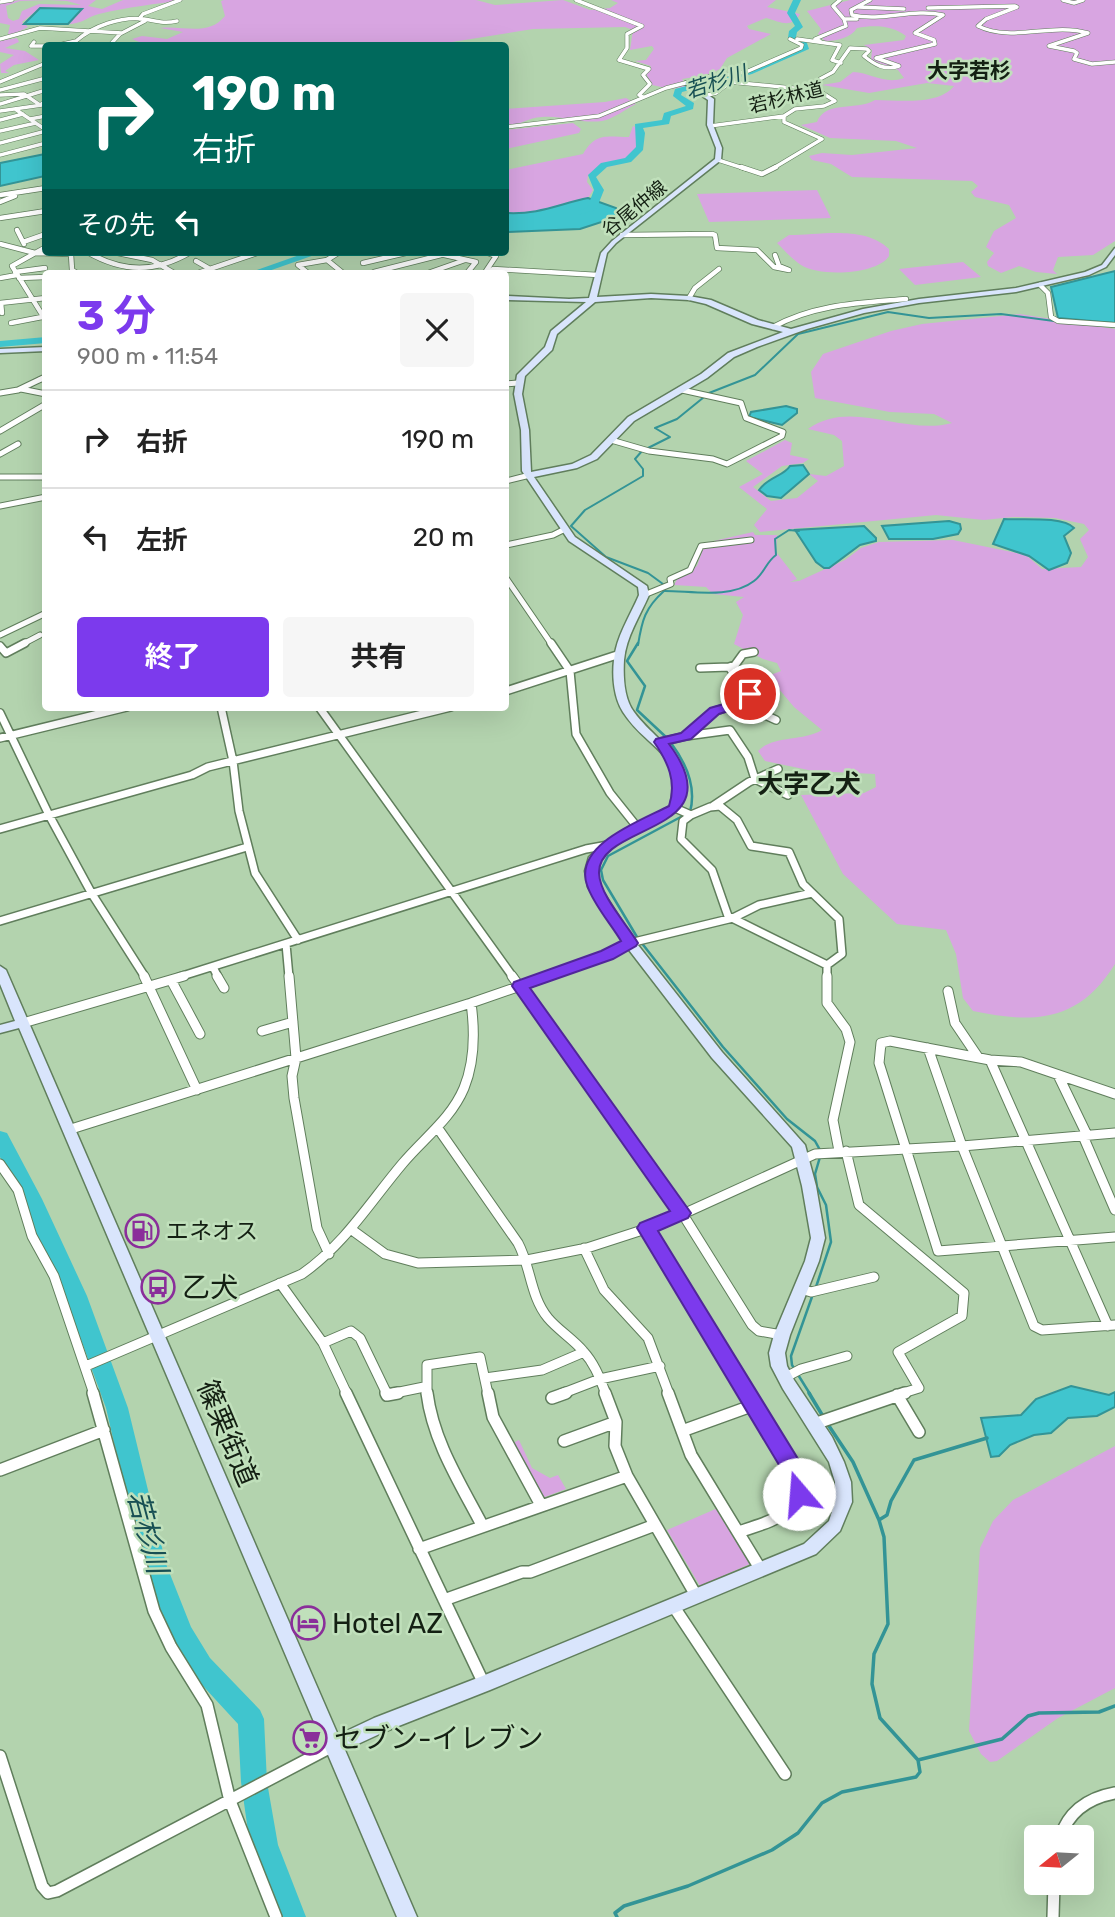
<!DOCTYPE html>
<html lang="ja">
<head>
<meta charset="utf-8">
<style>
	:root { --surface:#fff; --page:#f6f6f6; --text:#222; --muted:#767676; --line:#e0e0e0; --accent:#7c3aed }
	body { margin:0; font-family:Rubik,"Noto Sans JP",sans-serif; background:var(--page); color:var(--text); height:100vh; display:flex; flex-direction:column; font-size:26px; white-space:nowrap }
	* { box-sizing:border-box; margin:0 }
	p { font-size:23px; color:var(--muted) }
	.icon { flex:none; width:38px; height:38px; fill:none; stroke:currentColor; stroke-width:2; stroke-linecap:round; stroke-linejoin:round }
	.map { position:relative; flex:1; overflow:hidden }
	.drawer { position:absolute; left:42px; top:270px; width:467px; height:441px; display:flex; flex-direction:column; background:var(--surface); border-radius:7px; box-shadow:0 7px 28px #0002 }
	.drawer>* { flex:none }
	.top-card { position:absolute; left:42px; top:42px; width:467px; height:214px; border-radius:7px; box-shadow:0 7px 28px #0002; background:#00695c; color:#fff; overflow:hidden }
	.needle { width:46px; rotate:252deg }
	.controls { position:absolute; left:1024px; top:1825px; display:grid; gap:14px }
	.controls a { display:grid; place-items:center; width:70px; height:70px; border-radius:7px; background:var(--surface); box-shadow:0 7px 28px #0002; font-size:35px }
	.pin { position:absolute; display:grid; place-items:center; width:60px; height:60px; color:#fff; margin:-30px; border:4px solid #fff; border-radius:50%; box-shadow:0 2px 7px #0007 }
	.me { position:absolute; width:77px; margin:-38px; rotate:342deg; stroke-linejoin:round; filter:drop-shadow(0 0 5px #0008) }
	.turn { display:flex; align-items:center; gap:24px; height:147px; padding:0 35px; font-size:32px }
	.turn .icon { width:91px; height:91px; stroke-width:2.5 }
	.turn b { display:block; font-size:49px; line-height:60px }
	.then { display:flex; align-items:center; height:66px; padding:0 35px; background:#0003; gap:14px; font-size:26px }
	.round { display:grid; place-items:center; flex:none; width:74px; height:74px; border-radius:7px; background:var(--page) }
	.summary { display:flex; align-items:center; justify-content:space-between; height:119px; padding:0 35px }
	h1 { font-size:42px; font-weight:700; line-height:52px; color:var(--accent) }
	.action { display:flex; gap:14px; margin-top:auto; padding:14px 35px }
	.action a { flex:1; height:80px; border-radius:7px; background:var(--accent); color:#fff; font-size:28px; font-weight:700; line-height:80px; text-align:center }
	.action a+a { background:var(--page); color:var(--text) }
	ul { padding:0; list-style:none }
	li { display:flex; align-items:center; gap:21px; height:98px; padding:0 35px; border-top:2px solid var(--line) }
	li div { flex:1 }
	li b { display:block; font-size:26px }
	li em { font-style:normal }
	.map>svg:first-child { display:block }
	.green { fill:#d8a5e1; fill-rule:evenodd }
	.water { fill:#40c5ce; stroke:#339496; stroke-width:2 }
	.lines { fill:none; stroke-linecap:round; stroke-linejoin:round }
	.stream-far2 { stroke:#339496; stroke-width:2 }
	.stream-far1 { stroke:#339496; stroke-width:2.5 }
	.stream { stroke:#339496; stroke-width:3.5 }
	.river { fill:#40c5ce; fill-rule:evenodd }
	.street-far5-casing { stroke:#607e5c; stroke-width:4.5 }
	.street-far4-casing { stroke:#607e5c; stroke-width:6 }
	.street-far3-casing { stroke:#607e5c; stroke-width:7 }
	.street-far2-casing { stroke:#607e5c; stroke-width:10 }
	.street-far1-casing { stroke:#607e5c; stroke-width:11 }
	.street-casing { stroke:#607e5c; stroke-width:14 }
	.secondary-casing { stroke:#607e5c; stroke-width:3 }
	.street-far5 { stroke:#fff; stroke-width:3.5 }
	.street-far4 { stroke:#fff; stroke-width:4.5 }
	.street-far3 { stroke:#fff; stroke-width:5 }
	.street-far2 { stroke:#fff; stroke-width:7 }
	.street-far1 { stroke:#fff; stroke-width:9 }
	.street { stroke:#fff; stroke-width:11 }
	.secondary { fill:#d9e5fc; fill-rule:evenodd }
	.route { fill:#7c3aed; stroke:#51269a; stroke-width:2 }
	.labels { text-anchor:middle; stroke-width:5; stroke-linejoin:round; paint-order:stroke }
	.far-street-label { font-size:19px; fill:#142013; stroke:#c0e0bb }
	.far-quarter-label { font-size:21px; font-weight:bold; fill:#142013; stroke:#c0e0bb }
	.far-water-label { font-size:21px; font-style:italic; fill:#174f53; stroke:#c0e0bb }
	.poi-label { font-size:23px; fill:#142013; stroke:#c0e0bb; text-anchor:start }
	.quarter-label { font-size:26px; font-weight:bold; fill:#142013; stroke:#c0e0bb }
	.near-poi-label { font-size:28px; fill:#142013; stroke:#c0e0bb; text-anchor:start }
	.near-street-label { font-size:28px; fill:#142013; stroke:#c0e0bb }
	.near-water-label { font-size:28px; font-style:italic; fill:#174f53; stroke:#c0e0bb }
</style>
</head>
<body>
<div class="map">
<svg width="1115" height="1917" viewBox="0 0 1115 1917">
	<rect width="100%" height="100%" fill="#b3d3ae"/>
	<path class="green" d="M20,0H96L88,6L102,9L123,0H184C156,4 127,7 99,14C87,17 82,24 68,24L81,9L40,8L22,22L28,27L14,34H8L10,25L0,23V4ZM48,0L67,1L81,5L39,4L22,11L19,19L13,21L8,18L6,6L20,1Z
		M224,0H476L495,5L563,0L590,10L610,8L618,3L611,0H776L767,7L800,14C791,29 781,22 766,18L747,26L749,29L771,34L727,58L720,69L706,75L682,79L688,86L671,89L652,85L646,74L651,66L635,61L646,60L654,49L652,46L630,50L633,30L625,27L533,29L427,46H149L132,39L142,36L167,39L183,32L160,28C183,25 208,37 225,16L221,1Z
		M850,0H1115V241L1093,255L1058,257L1053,270L1057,274L1036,272L1019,266L1001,273L988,266L987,262L994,253L986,247L994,231L1016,218L1009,205L975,197L971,192L978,186L972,181L852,177L831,164L812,160L809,156L822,153L852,155L917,148L896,141L830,138L801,125L817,122C825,100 858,111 875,100C899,100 938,106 954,86L927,83L869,93L822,85L840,82L853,72C872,73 885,85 904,78L898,70L871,60L872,50L864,45L904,40L906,36C892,25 874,25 857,28C851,38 836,41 825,41L818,34L821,29L807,11Z
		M17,38L19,42L5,48L25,51L39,60L14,65L5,71L9,73H1L0,64L14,55L0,52V41Z
		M626,98L636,104C626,109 613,119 602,121C582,124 562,115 542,117C527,118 519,125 506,128V109L605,102Z
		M573,123L581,129L579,133L506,149V130Z
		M633,126L643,131V148L624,163L595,170L588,175L587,182L593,190L588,198C559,204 537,215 506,213V170L583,154C596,132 607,137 629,137Z
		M817,190L831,218L709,222L697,194Z
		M789,235C820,235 864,225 889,249V256C877,275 819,277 801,265C792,259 784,250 777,243Z
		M963,262L981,277L915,285L899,269Z
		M1020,314L1115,329V964C1079,1022 1035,1024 973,1011L963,998L956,954L946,930L897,924L843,874L801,795L864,793L876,787L875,774L813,771L765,761L758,751C774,735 801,742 822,730L794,707L768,676L781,671L777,663L763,659L734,644L743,615L736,602L744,597L713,594L706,587L674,585L678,578L697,566L705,543L753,532L755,535H777L776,552L797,579L790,582L799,581L845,560L861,548L879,542L953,540L1026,555L1042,569L1081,567L1088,557L1080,539L1089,530L1084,524L1055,518L1013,517L984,520L936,515L760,532L754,525L767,509L739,487L763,474L746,461L785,440L792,443L790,455L809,459L803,463L782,466L753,487L771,501L797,498L818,481L809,474L826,476L844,466L842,441L834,435L808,429C851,398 904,436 952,423L934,414L890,412L815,398L811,372L823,354L891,331L922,324Z
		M519,1440L532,1468L550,1478L558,1475L566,1489L542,1498L511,1444Z
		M1115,1446V1688L1058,1718L997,1761L990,1762L981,1754L969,1731L980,1548L993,1521L1013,1500Z
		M718,1508L752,1563L700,1586L667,1530Z"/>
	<path class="water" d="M40,8L82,9L68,24H24Z
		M45,154V176L0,186V163Z
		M588,198L616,208L620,216L580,229L506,232V213C538,215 559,204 588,198Z
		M1115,271V323L1058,318L1051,287Z
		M786,406L797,409V413L782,425L749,417L751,412Z
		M803,465L809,474L781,498L767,496L759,490C768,477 784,476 790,466Z
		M1004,519C1022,520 1063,516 1074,528L1064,536L1071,553L1067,563L1049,570L1029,556L993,544Z
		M949,521L960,524L961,529L958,534L933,539H889L882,526Z
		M864,526L876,538V541L860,545L829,568H824L816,562L795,530Z
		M1071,1386L1109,1395L1115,1392V1407L1097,1416L1068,1418L1051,1433L1034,1435L1010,1445L999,1456L991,1457L981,1418L1021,1415L1036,1399Z"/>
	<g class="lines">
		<path class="stream-far2" d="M655,428L677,419L709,393L755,375L798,334L888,312L929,318L1001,314L1054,321
			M648,448L670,437L655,428
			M665,591C692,591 731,599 754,581C764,574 766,562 776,555L775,539L789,530L799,531
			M638,645C642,620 645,608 664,591L663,584L648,573L606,557L571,526L585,510L643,476V469L635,459L642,451"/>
		<path class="stream-far1" d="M638,643L627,661L645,686L637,710L667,738
			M671,743C686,763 697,786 690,812L608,856L601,870L603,880L637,937L723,1047L787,1119L815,1141L820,1150
			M816,1287L831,1242L826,1205L817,1187L815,1174L820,1157
			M810,1394L792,1365L791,1356L813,1294"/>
		<path class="stream" d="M809,1393L824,1418
			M827,1423L853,1462L879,1520
			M918,1760L1002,1739L1028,1716L1039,1713L1099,1712L1115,1706
			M617,1917L615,1913L624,1906L688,1886L772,1850L798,1833L822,1803L842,1792L916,1777L920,1772L918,1760L880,1718L872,1684L874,1654L888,1624L884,1537L879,1520L887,1515L891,1501L914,1460L987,1438"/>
		<path class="river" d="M793,0H801L795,13L803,27L797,32L796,37L806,40L809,49L752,74L682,92L681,95L694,103L693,109L671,116L669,124L643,128L645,133L643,150L631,162L607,167L596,177L604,190L596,210L578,215V211L587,208L594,190L588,175L601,163L625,158L636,147L635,124L662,120L664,113L686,106L673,96L675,89L746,70L802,46L788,38L789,31L795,26L787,13Z
			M308,252H323L263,273H248Z
			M46,337V343L0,347V341Z
			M0,1131L7,1133L42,1199L87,1296L128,1408L166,1564L191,1627L210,1658L260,1710L264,1719L267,1782L278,1845L306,1917H278L250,1845L241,1782L238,1724L192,1674L169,1633L142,1564L106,1408L65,1296L0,1157Z"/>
		<defs>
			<path id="street-far5" d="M576,0L642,26L627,34V48L619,60L649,69L643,75L650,84L639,95L643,97
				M840,0L833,6L844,19
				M1063,0L1074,3L1083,0
				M0,2L12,0
				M858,7L904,9
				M928,8L1015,6L1017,7L986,19L978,26C1013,43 1051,22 1088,33L1049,46L1074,51L1077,53L1074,59L1092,64L1115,62
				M139,19L143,14L180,0
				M0,39L40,28L122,33
				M797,39L840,45L832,60L841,63
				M820,41L815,39L846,26L844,19H857
				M34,42L31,46H46
				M54,46L76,41
				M77,46L76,41C93,26 121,16 144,19C156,21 164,24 177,21
				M109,46L120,34L145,21
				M0,82L46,63
				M730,82L813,90
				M0,90L46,78
				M0,95L24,94L40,105L46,101
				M708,95L716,93L734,79
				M0,104L46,90
				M15,109L46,130
				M0,111L42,105
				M30,119L46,116
				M0,120L23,114
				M710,126L784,116L795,109L824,106L835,101L813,87L820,79L833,72L850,48L867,49L869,51L864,56C875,65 885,71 899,66L876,58L935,44L934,40L915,33L943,15C912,8 883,22 852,15L851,10L870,0
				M506,127L599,116L666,88L708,77L746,72L801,48L802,45L790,39
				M0,131L36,123
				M0,143L46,131
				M0,155L46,143
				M718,160L746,169
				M772,169L822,139L784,122V116"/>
			<path id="street-far4" d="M741,167L762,174L776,167
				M0,195L46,188
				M0,202L15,196
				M0,218L46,211
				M17,230L24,244
				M622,235L712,234L715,235L717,248L757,250L774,267L789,270L779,266L775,255
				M23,242L46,234
				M0,244L35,253L71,254L72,270L77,273
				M46,247L12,266L46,321
				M87,252C124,273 155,273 191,252
				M113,252L152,260L174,273
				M154,252H170
				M431,252L476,262L467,273
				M485,252L496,256L486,271
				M327,260L343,273
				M196,261L210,269
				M363,263L410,252
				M15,272L45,268
				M374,272L441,255
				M198,273L260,252
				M308,273L298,265L327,260L338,253L349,252
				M428,273L465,260
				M489,273L493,269L598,275
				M0,278L17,275
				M19,278L46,277
				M1040,285L1048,293L1051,317L1058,321L1115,325
				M689,298L695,288L719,269
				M0,303L46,298
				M1,303L2,313
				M11,323L42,317
				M773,327C815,304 860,303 906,299
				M39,380L46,377"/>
			<path id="street-far3" d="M506,384L518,383
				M21,389L46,394
				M0,393L18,390L43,378
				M0,431L46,404
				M611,440L649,451L713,459L727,464L782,436L783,432L746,418L741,403L682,390
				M0,454L18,444
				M0,477H46
				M506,481L530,475
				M0,506L46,497
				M506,545L553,535L565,529
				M506,578L552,645
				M644,595L671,584L670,579L690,570L701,546L751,540
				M0,635L46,613
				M21,645L40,635"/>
			<path id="street-far2" d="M551,643L570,671L576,734L610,793L638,828
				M0,646L6,653L25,643
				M700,668L729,667
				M756,690L758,699L752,700L765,715L776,720
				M506,691L620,654
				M221,707L233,761L239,811L255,873L298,940
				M319,707L513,977
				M0,713L49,815L92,894L145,977
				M686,736L730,730L748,757L755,779L788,795
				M0,738L127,707
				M661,742L686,736L715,711L752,700L729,667L735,665L743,654L754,652
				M713,806L749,782L778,769
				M675,808L691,815L710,807L720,806L737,820L751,846L789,852L803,884L839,919L842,954L827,965V977
				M691,815L683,821L681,839L712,870L728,916L827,965
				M0,829L192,775L208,767L451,707
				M0,921L247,847
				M286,944L289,977
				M213,967L218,977
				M179,977L586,849L608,845
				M544,977L607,955L630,943L733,918L759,905L812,893"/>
			<path id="street-far1" d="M144,976L197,1090
				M217,976L224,988
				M289,976L296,1058L292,1076L294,1098L317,1228L329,1254
				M512,976L682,1213L752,1325L759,1331L782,1335
				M827,976V1003L846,1029L850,1042L833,1120L839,1151
				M171,980L200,1034
				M948,991L955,1023L978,1057
				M23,1023L184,976
				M262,1031L293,1022
				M928,1048L962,1146L1034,1326L1042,1330L1115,1325
				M990,1060L1108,1326
				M1059,1077L1087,1135
				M1115,1094L1021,1062L990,1060L890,1041L881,1043L879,1063L938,1251L1115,1237
				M437,1127L518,1243C531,1267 530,1296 548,1318C558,1330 573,1339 583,1351C595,1364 600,1379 606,1394
				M68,1130L471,1003L549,976
				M1083,1136L1115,1210
				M846,1151L859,1205L964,1293L962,1316L898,1352L919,1388L900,1394
				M0,1164L18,1190L32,1236L54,1276L94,1394
				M646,1228L747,1394
				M352,1230L385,1254L418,1263L527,1260L587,1248L661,1224L815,1154L962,1146L1115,1133
				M584,1248L604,1290L648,1338L669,1394
				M280,1283L323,1343L347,1394
				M801,1289L811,1292L874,1277
				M323,1343L351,1331L360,1338L387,1394
				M86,1366L302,1274C345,1244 370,1202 403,1163C424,1138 451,1119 464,1088C475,1061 475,1032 471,1003
				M485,1378L542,1370L584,1352
				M784,1378L801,1369L847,1356
				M390,1394L424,1387
				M427,1394V1365L480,1357L488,1394
				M561,1394L600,1379L660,1366"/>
			<path id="street" d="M93,1393L154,1611L171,1647L207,1705L230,1801L276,1917
				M346,1393L484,1684
				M386,1393L387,1395L398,1393
				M427,1393C433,1441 460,1483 482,1525
				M488,1393L493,1417L541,1505
				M605,1393L616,1422L615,1446L627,1476L697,1597
				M668,1393L691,1455L761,1570
				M897,1395L919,1432
				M552,1398L566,1393
				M814,1424L905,1393
				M682,1431L754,1405
				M564,1441L616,1422
				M0,1470L104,1430
				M739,1532C772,1520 803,1516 795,1473L746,1393
				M419,1549L627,1476
				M444,1600L522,1572H530L655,1525
				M674,1607L785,1774
				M0,1756L42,1886L48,1893L57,1891L333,1746
				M1060,1838C1068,1812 1088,1798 1115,1793
				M1053,1917L1054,1883"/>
			<path id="secondary" d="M685,82H689L714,99L713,125L722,148L721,160L616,243L607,253L597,297L651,294L689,296L711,300L758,320L791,329L863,309L919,299L1016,288L1085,272L1102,265L1115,248V255L1106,267L1089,275L1016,292L919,303L864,313L807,329L757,347L734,357L707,378L634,421L597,459L577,468L534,477L575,537L647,586L649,595C640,616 626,637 624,660C623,676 624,699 634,712C658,745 702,761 679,810L612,847L600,858L597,871L600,887L634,940L722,1052L805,1145L816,1186L825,1238L819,1261L790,1335L785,1353L787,1366L794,1380L832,1437L844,1462L851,1482L852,1502L840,1531L816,1554L490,1690L386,1731L345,1750L417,1917H397L19,1028L0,1033V1025L15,1021L0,984V966L6,970L338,1735L374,1718L480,1677L804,1544L829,1521L835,1502V1482L829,1462L783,1389L771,1366L769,1353L774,1335L805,1261L811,1238L802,1186L792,1147L712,1058L626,946L588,887L585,871L589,857L604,843L670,806C684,750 648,751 623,712C614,698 612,677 614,660C616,637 630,616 639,595L638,587L569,541L522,471L521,430L514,394L517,375L545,347L551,331L586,302L506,300V296L569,299L589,298L601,253L612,241L715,159L716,148L707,125L708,100L685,84ZM651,298L689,300L706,304L752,324L783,332L728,353L701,374L628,417L591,455L572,464L531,472L529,430L522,394L525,376L552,350L557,334L595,302Z
				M46,347V351L0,353V349Z"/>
		</defs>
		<use href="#street-far5" class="street-far5-casing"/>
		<use href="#street-far4" class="street-far4-casing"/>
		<use href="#street-far3" class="street-far3-casing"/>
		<use href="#street-far2" class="street-far2-casing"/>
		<use href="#street-far1" class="street-far1-casing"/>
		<use href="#street" class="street-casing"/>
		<use href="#secondary" class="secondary-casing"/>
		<use href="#street-far5" class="street-far5"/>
		<use href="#street-far4" class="street-far4"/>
		<use href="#street-far3" class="street-far3"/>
		<use href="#street-far2" class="street-far2"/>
		<use href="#street-far1" class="street-far1"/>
		<use href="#street" class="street"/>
		<use href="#secondary" class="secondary"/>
	</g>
	<path class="route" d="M750,690L754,691L759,700L757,702L719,714L691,739L669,744C737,835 598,822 599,873C600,896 626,923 638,943L636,946L613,959L530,988L691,1213L688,1218L658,1231L803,1467L809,1494L806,1501L799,1503L791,1501L785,1475L637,1228L640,1223L670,1211L512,986L514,982L601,951L621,941C611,924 593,904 587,885C573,845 640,821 669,806C677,782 668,762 654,742L656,739L681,733L710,708L745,698L743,694Z"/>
	<defs>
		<symbol id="fuel-ring" viewBox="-11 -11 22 22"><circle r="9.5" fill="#c0e0bb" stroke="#8a2e9a" stroke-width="1.5"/><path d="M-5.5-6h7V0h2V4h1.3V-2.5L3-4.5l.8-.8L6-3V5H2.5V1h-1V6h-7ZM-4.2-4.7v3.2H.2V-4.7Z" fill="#8a2e9a"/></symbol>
		<symbol id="bus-ring" viewBox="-11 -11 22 22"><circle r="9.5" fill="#c0e0bb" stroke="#8a2e9a" stroke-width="1.5"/><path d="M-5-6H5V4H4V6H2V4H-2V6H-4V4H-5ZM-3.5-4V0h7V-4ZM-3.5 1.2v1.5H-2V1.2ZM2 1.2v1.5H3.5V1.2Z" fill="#8a2e9a"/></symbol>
		<symbol id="hotel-ring" viewBox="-11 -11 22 22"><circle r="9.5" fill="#c0e0bb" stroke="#8a2e9a" stroke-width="1.5"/><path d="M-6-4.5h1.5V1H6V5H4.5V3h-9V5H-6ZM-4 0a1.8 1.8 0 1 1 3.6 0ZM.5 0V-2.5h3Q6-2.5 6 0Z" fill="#8a2e9a"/></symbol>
		<symbol id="supermarket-ring" viewBox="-11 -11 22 22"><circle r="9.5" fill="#c0e0bb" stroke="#8a2e9a" stroke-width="1.5"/><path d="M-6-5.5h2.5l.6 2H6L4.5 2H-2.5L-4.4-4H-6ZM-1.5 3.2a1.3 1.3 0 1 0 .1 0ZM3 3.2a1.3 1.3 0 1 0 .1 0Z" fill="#8a2e9a"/></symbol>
	</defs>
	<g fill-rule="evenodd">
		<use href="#fuel-ring" x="123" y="1212" width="38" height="38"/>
		<use href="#bus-ring" x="139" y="1268" width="38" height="38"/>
		<use href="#hotel-ring" x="289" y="1604" width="38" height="38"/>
		<use href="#supermarket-ring" x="291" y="1719" width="38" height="38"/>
	</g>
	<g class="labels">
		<g class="far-street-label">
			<text transform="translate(786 97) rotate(-14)" y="7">若杉林道</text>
			<text transform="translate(634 208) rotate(-39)" y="7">谷尾仲線</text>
		</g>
		<g class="far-quarter-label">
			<text x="969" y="78">大字若杉</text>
		</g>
		<g class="far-water-label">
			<text transform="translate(716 82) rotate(-18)" y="7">若杉川</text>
		</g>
		<g class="poi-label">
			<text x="166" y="1239">エネオス</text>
		</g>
		<g class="quarter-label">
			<text x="809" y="793">大字乙犬</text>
		</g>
		<g class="near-poi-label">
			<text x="182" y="1297">乙犬</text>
			<text x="332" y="1633">Hotel AZ</text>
			<text x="334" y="1748">セブン-イレブン</text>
		</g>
		<g class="near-street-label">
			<text transform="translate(228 1433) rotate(67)" y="10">篠栗街道</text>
		</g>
		<g class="near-water-label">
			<text transform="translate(148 1532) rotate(75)" y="10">若杉川</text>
		</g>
	</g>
</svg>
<div class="controls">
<a><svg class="needle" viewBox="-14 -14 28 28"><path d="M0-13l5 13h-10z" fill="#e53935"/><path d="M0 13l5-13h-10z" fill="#767676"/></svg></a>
</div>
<div class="pin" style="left:750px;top:694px;background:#d93025"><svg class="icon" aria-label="arrive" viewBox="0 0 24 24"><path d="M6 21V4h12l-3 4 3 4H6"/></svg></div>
<svg class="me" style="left:799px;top:1494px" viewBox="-20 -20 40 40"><circle r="19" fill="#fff"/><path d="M0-13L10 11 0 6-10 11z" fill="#7c3aed"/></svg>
<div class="top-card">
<div class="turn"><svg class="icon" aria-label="right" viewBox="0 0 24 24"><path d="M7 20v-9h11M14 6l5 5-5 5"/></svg><div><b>190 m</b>右折</div></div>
<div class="then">その先<svg class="icon" aria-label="left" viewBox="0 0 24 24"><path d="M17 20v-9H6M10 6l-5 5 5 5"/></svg></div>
</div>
<section class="drawer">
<div class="summary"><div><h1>3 分</h1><p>900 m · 11:54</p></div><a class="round"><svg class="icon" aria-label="close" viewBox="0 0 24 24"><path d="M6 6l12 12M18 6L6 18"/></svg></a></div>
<ul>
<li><svg class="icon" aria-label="right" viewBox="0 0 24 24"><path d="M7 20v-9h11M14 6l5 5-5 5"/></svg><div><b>右折</b></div><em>190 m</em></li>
<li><svg class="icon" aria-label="left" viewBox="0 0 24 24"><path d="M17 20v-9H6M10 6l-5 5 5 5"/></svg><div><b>左折</b></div><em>20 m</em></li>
</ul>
<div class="action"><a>終了</a><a>共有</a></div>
</section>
</div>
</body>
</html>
